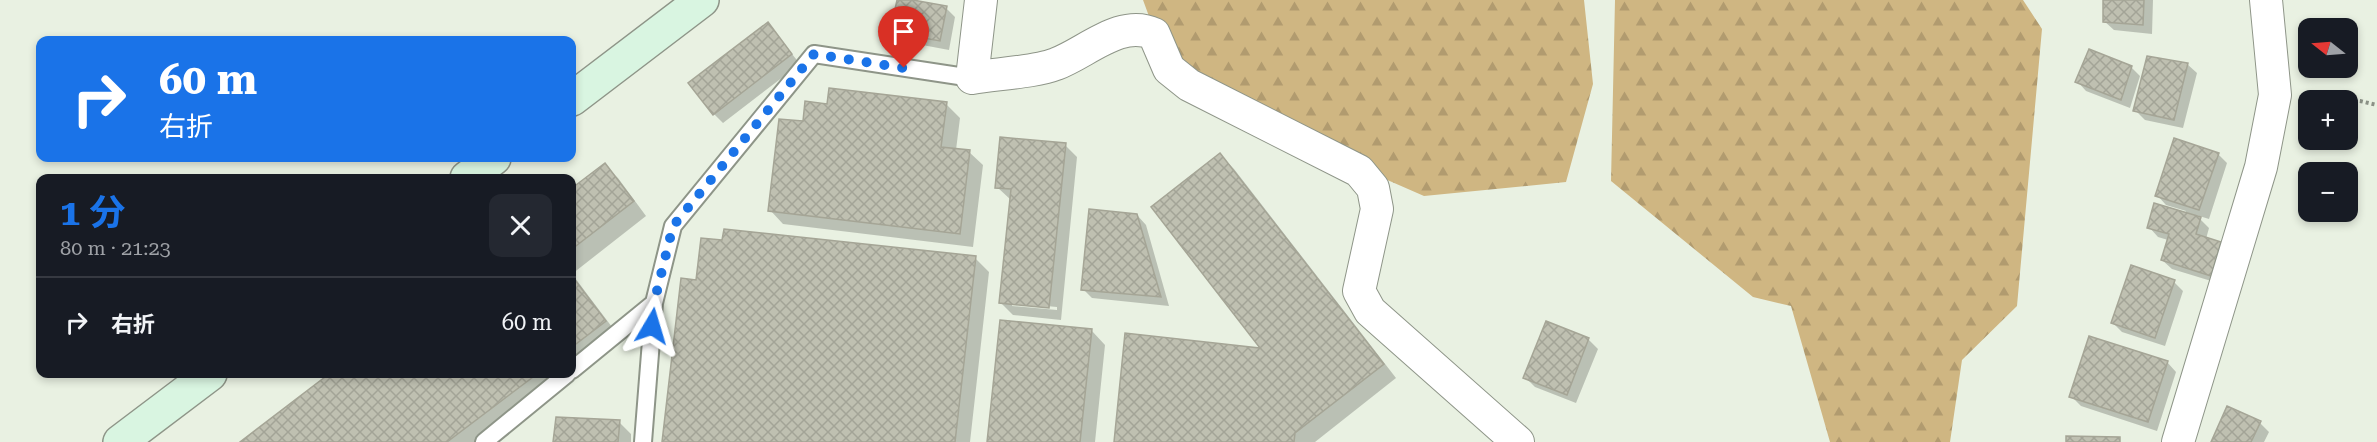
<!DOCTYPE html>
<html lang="ja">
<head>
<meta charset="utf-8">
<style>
	:root { --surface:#171b24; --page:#242831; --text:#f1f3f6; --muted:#9ea1a6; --line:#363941; --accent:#1a73e8 }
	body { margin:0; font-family:"Roboto Serif","Noto Sans JP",serif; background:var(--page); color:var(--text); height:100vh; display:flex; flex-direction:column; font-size:22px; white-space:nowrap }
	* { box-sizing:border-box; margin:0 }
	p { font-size:20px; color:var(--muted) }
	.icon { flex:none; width:33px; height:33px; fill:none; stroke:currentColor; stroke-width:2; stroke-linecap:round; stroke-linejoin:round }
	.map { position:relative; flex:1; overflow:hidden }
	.sheet { position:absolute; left:36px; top:174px; width:540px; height:204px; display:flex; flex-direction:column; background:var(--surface); border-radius:12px; box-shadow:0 3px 9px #0003 }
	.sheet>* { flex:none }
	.top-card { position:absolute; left:36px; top:36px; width:540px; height:126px; border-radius:12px; box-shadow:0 3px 9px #0003; background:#1a73e8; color:#fff; overflow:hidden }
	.needle { width:39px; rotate:287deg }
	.controls { position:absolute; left:2298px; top:18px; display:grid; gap:12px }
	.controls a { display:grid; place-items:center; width:60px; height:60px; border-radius:12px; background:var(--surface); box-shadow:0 3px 9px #0003; font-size:30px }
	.pin { position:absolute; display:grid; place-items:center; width:51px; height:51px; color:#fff; margin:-62px -26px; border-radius:50% 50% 50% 0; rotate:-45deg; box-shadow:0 0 6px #0007 }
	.pin .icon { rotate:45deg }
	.me { position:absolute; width:66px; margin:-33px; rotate:7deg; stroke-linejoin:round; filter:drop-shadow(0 0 4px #0008) }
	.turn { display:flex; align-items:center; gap:21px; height:126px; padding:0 24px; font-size:27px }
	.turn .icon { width:78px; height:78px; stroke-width:2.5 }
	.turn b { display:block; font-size:42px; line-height:51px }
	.round { display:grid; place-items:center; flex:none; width:63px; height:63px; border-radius:12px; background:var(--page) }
	.summary { display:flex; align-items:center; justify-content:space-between; height:102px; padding:0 24px }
	h1 { font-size:36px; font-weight:700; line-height:45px; color:var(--accent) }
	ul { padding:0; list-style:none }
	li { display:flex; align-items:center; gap:18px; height:90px; padding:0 24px; border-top:2px solid var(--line) }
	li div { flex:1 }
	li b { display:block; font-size:22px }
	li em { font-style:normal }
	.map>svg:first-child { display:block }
	.forest { fill:url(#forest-firs) }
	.shadow { fill:#0003; fill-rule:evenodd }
	.building { fill:url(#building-cross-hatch); stroke:#a5a596; stroke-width:1.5 }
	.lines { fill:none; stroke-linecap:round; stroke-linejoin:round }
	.lane-casing { stroke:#8e9588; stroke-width:20 }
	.street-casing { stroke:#8e9588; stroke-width:34 }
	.secondary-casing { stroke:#8e9588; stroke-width:36 }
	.path { stroke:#8b9186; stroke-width:4; stroke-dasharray:3 3; stroke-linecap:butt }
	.lane { stroke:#fff; stroke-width:16 }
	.street { stroke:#fff; stroke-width:32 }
	.secondary { stroke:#d9f5e1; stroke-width:33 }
	.route { stroke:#1a73e8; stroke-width:10; stroke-dasharray:0 18 }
</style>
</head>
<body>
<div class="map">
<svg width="2377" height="442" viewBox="0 0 2377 442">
	<defs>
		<pattern id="forest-firs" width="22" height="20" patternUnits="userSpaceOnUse" patternTransform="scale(1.5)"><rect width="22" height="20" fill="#cfb682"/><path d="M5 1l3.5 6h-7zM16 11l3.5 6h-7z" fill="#b19b6f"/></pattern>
		<pattern id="building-cross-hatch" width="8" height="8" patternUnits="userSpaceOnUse" patternTransform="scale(1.5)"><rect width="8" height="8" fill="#bfc0b1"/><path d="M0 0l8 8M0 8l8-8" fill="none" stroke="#a3a497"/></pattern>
	</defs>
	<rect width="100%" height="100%" fill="#e9f1e2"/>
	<path class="forest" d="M1143,0H1584L1593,84L1566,182L1424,196L1305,144L1161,49Z
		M1615,0H2023L2042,29L2017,306L1962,360L1950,442H1830L1791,306L1753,297L1611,181Z"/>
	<path class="shadow" d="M898,0L946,8L955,17L949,50L901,41L892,31Z
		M2104,0H2153L2152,34L2114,30L2104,21Z
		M768,24L800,64L723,123L714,114Z
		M2187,64L2197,73L2183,128L2145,120L2135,110Z
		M2131,67L2140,76L2130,108L2086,91L2077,81Z
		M946,104L960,118L956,150L969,152L983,165L973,247L783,224L770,210L804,123L829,106Z
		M1065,145L1077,157L1061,320L1013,315L1001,303L1011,200L997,187ZM1012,303L1057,307V310L1012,306Z
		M2218,154L2227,163L2209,219L2196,215L2209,228L2206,239L2221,244L2230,253L2221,284L2172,269L2162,260L2168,240L2158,237L2149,227L2185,214L2186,211L2166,205L2157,195Z
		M1220,155L1234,169L1396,378L1315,442H1115L1263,350Z
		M604,165L618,178L646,216L572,274V190Z
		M1137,215L1146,225L1169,306L1092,298L1083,289Z
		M975,258L989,272L970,442H664L698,282Z
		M572,274L618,335L572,371Z
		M2174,282L2183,291L2165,346L2122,332L2113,323Z
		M1092,331L1105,345L1095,442H988Z
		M1588,339L1598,349L1576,403L1535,387L1525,377Z
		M2167,362L2176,372L2157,431L2081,406L2071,396Z
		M332,374H568L479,442H242Z
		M619,422L631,434V442H554Z
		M2260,423L2269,432L2264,442H2212Z"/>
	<path class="building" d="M897,0H913L947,6L940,41L890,32Z
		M2103,0H2144L2143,25L2103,22Z
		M768,22L792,54L713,115L688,83Z
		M2089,49L2132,66L2121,100L2075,82Z
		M2147,56L2188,63L2174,120L2133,111Z
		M829,88L947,102L941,147L970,150L960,234L768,211L779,119L803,121L805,101L827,104Z
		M1000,137L1066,143L1049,308L999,303L1011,189L995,188Z
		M2174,138L2219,153L2199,210L2155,196Z
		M1220,153L1384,364L1295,433L1294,442H1114L1125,333L1260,348L1151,207Z
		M605,163L634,201L572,249V188Z
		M2154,203L2201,217L2196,234L2221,242L2211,276L2161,260L2169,234L2147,228Z
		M1089,209L1137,214L1161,297L1081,290Z
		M724,229L976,256L955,442H662L681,278L696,280L701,238L722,240Z
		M2131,265L2175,280L2155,338L2111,323Z
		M572,276L606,321L572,347Z
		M1000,320L1092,329L1080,442H987Z
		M1546,321L1589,338L1567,395L1523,378Z
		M2089,336L2168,361L2148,422L2069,397Z
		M329,374H537L447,442H240Z
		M2227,406L2261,421L2251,442H2211Z
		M556,417L620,420L618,442H553Z
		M2066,436L2120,437V442H2066Z"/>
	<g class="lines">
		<defs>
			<path id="lane" d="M572,370L654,303
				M484,442L567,374
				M643,442L654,303L673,226L814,54L972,78"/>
			<path id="street" d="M981,0L972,78C995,74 1036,72 1056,64C1086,53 1121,18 1154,34L1169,69L1189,85L1359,171L1373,188L1377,209L1359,291L1370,311L1518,442
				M2178,442L2261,167L2275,95L2266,0"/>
			<path id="secondary" d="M572,99L702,0
				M467,178L494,158
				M120,442L210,374"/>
		</defs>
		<use href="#lane" class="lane-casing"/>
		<use href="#street" class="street-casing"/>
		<use href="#secondary" class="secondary-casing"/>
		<path class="path" d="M2306,97L2360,101L2377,105"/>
		<use href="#lane" class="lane"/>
		<use href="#street" class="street"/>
		<use href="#secondary" class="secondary"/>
	</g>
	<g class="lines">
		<path class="route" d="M652,326L654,303L673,226L814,54L904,68"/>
	</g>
</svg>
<div class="controls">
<a><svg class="needle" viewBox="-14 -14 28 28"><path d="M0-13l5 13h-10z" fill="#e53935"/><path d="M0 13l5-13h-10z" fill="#9ea1a6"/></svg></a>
<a>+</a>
<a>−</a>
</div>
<div class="pin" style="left:904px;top:68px;background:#d93025"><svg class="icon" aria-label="arrive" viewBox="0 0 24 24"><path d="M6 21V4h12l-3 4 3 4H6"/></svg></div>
<svg class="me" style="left:652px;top:326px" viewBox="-20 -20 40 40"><path d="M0-17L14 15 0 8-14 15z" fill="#1a73e8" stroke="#fff" stroke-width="4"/></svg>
<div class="top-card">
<div class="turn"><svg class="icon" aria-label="right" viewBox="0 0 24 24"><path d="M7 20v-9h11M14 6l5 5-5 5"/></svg><div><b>60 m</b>右折</div></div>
</div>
<section class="sheet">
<div class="summary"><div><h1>1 分</h1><p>80 m · 21:23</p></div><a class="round"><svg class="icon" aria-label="close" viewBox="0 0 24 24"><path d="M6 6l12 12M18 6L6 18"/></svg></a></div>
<ul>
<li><svg class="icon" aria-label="right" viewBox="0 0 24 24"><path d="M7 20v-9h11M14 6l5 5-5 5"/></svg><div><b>右折</b></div><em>60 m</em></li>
</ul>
</section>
</div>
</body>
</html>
